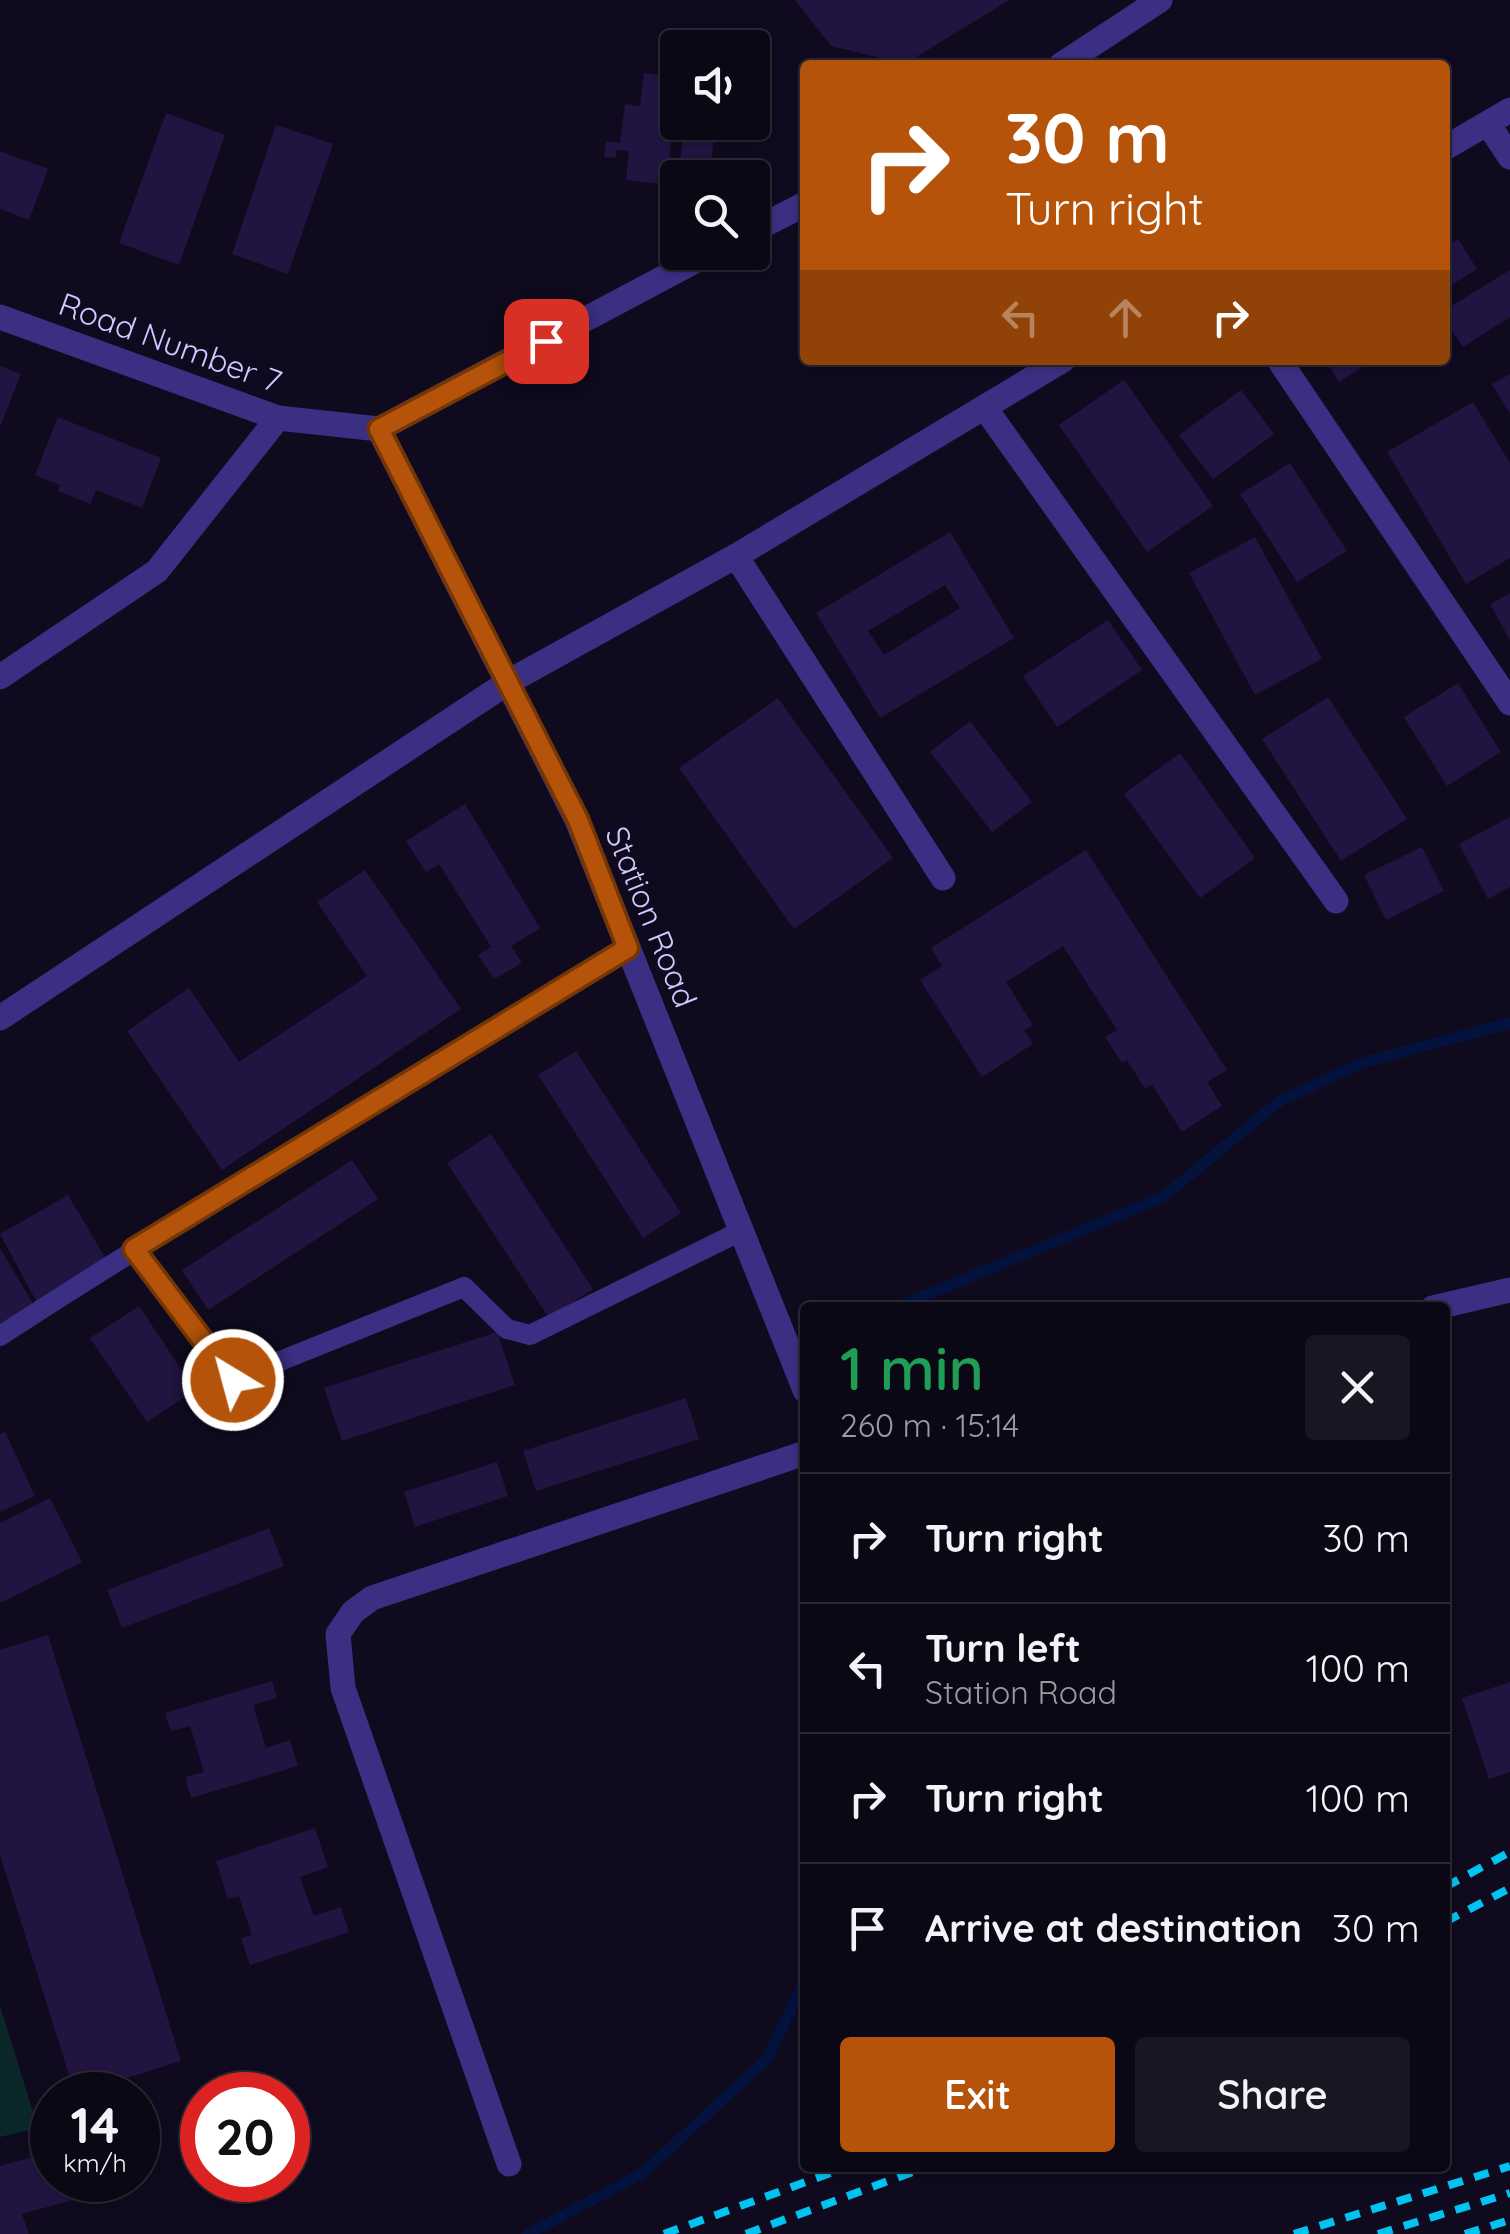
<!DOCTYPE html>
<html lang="en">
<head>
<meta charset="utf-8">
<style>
	:root { --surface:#0b0816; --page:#191623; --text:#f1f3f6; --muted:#9a9aa1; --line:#2b2935; --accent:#b45309 }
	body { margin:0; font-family:Quicksand,sans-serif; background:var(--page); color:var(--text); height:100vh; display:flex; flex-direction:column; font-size:38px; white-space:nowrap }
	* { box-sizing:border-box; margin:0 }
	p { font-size:32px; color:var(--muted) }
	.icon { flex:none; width:55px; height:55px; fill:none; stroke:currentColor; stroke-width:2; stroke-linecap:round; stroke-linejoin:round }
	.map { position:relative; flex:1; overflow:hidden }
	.sheet { position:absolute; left:800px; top:1302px; width:650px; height:870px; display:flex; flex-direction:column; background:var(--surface); border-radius:10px; box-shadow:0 2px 8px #0004,0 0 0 2px var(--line) }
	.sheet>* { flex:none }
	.top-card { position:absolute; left:800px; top:60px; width:650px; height:305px; border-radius:10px; box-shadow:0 2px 8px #0004,0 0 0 2px var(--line); background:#b45309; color:#fff; overflow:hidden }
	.controls { position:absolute; left:660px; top:30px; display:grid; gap:20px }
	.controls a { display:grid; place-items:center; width:110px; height:110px; border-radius:10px; background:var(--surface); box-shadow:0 2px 8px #0004,0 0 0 2px var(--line); font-size:50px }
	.speed { position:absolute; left:30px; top:2072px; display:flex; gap:20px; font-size:50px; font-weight:700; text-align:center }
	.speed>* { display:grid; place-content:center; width:130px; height:130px; border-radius:50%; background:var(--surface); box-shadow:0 2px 8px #0004,0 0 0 2px var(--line); line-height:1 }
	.speed small { font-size:25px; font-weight:400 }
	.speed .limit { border:15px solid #d22; background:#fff; color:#111 }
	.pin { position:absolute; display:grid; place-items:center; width:85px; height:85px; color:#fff; margin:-42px; border-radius:20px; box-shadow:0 5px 15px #0006 }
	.me { position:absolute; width:110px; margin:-55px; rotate:323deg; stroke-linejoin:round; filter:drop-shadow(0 0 8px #0008) }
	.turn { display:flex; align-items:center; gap:35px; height:210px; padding:0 40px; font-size:45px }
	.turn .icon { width:130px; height:130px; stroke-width:2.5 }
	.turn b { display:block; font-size:70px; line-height:85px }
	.lanes { display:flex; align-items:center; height:95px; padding:0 40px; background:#0003; justify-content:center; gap:50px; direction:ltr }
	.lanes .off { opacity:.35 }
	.round { display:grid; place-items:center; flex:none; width:105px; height:105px; border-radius:10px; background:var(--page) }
	.summary { display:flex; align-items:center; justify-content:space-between; height:170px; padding:0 40px }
	h1 { font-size:60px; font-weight:600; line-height:75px; color:#1e9e55 }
	.button { display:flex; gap:20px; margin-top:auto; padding:20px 40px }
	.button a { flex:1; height:115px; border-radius:10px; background:var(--accent); color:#fff; font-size:40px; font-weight:600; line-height:115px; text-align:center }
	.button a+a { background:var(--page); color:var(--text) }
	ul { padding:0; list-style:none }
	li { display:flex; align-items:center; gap:30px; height:130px; padding:0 40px; border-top:2px solid var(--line) }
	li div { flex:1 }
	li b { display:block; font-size:38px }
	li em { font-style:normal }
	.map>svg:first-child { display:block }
	.green { fill:#0c2729 }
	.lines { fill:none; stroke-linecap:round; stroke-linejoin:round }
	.stream { stroke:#04133d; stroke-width:11 }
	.building { fill:#211441; fill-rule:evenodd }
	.service { stroke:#3a2f82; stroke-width:20 }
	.minor { stroke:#3a2f82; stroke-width:25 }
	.tertiary { stroke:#3a2f82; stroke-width:25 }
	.rail { stroke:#00c3f2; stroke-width:8; stroke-dasharray:15 12; stroke-linecap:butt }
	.route-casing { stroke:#753606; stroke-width:25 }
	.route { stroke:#b45309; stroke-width:18 }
	.labels { text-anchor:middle; stroke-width:10; stroke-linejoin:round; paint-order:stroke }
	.street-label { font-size:32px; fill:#d2c7ff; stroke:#0f0a1e }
</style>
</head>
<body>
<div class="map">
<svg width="1510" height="2234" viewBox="0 0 1510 2234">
	<rect width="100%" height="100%" fill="#0f0a1e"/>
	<path class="green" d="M0,2006L38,2128L0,2137Z"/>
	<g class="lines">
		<path class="stream" d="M895,1308L1163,1197L1281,1100L1365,1062L1510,1023
			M528,2234L643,2173L767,2059L805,1980"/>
	</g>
	<path class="building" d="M795,0H1009L905,64L831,46Z
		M644,73L678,77V118H674L669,161L680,162L685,122H716L709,178H678V186L626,180L629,151L616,150V158L604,157L606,141L620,143L625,104L640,106Z
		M166,113L225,135L179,265L119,243Z
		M276,125L333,144L288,274L232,254Z
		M0,151L48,169L29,220L0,209Z
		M1458,239L1477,269L1445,289V247Z
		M1510,270V317L1463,347L1445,320V310Z
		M1325,360H1374L1339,382Z
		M0,366L21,374L0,427Z
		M1510,374V414L1492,384Z
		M1124,380L1213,506L1147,552L1059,425Z
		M1241,390L1274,434L1213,479L1179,435Z
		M1473,402L1510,463V558L1466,584L1387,452Z
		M58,417L161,458L142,508L96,490L90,504L58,491L60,485L35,475Z
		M1290,463L1347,551L1297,582L1240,494Z
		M950,532L1014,638L880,718L816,613ZM945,585L960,608L884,655L868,631Z
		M1255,537L1322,659L1255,695L1189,573Z
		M1510,593V640L1490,604Z
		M1108,620L1142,670L1057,727L1023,676Z
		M1458,683L1501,752L1447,786L1404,717Z
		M1328,697L1407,819L1341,861L1262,739Z
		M778,698L893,858L794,929L679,768Z
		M970,721L1032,802L992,832L930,752Z
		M1180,753L1255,858L1200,898L1124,794Z
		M465,804L540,928L511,946L522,963L494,979L478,955L491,947L439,864L426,872L406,841Z
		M1510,817V887L1488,899L1459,844Z
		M1422,847L1444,891L1386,920L1364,875Z
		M1086,850L1227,1070L1207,1082L1222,1106L1182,1132L1152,1085L1145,1089L1127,1060L1122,1063L1105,1037L1117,1030L1063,946L1006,982L1033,1025L1024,1030L1033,1044L982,1077L920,980L942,966L931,948Z
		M365,870L461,1009L222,1170L127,1031L189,988L239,1062L367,976L317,902Z
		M576,1051L681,1213L643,1238L538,1075Z
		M491,1134L593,1289L549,1318L447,1163Z
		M352,1160L378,1199L208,1310L182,1270Z
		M68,1195L112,1269L41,1310L0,1234Z
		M0,1248L39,1314L0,1336Z
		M139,1306L195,1390L147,1422L90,1338Z
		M497,1332L515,1385L342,1441L324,1388Z
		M686,1398L699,1439L536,1491L523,1451Z
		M5,1432L35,1496L0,1512V1434Z
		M497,1462L508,1496L415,1527L404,1492Z
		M50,1498L82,1562L0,1603V1523Z
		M269,1528L284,1566L122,1628L107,1590Z
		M48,1635L181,2061L75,2094L0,1855V1650Z
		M272,1681L277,1698L253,1705L266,1748L290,1740L298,1766L191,1798L185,1777L204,1772L190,1726L171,1731L165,1713Z
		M1510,1682V1772L1489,1779L1462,1698Z
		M315,1828L328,1867L300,1877L314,1916L341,1907L349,1932L250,1965L241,1938L252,1935L239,1896L228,1899L216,1861Z
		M52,2151V2180H67L73,2200L22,2214L29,2234H0V2166Z"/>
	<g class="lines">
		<path class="service" d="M134,1249L233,1380L464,1287L507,1329L530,1335L741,1231
			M0,1336C206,1202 419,1079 628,948"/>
		<path class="minor" d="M1488,124L1510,157
			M1445,148L1510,110
			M1279,360L1510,703
			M985,408L1336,901
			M379,429L577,820L805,1390
			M736,556L943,878
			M0,677L157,571L278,418
			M0,1018L510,681L736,556L1063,360
			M1433,1308L1510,1290
			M509,2164L343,1688L338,1634L353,1612L372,1598L805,1453"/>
		<path class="tertiary" d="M1061,65L1160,0
			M752,231L805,204
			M0,317L278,418L379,429L712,252"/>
		<path class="rail" d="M1445,1887L1510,1852
			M1445,1922L1510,1888
			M664,2234L844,2168
			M746,2234L923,2168
			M1294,2234L1510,2166
			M1378,2234L1510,2193
			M1465,2234L1510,2220"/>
	</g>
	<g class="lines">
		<defs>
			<path id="route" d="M233,1380L134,1249L628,948L578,820L379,429L546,341"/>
		</defs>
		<use href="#route" class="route-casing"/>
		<use href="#route" class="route"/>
	</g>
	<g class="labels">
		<g class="street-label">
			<text transform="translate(170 343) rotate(20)" y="11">Road Number 7</text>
			<text transform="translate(651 917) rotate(68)" y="11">Station Road</text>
		</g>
	</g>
</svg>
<div class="controls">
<a><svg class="icon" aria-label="sound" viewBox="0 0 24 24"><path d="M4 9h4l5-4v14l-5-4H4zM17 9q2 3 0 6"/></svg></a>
<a><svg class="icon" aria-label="search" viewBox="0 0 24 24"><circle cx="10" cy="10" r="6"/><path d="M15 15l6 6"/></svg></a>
</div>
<div class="speed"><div>14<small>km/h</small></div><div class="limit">20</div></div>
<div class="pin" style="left:546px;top:341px;background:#d93025"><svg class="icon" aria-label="arrive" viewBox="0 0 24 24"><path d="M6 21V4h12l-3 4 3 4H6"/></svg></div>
<svg class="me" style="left:233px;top:1380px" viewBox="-20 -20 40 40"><circle r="17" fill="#b45309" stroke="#fff" stroke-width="3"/><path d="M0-11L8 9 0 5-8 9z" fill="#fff"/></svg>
<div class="top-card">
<div class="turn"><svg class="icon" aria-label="right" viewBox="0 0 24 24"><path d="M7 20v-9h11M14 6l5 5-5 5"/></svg><div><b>30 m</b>Turn right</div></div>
<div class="lanes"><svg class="icon off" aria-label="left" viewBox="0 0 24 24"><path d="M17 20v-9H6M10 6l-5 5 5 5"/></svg><svg class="icon off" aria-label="ahead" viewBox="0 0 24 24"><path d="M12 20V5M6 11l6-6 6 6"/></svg><svg class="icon" aria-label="right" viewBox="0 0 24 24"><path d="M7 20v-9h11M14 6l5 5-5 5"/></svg></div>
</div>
<section class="sheet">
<div class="summary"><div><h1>1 min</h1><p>260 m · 15:14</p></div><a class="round"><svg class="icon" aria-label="close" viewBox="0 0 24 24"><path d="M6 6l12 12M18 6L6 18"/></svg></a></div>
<ul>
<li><svg class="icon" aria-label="right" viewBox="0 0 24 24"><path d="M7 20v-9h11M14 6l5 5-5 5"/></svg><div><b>Turn right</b></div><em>30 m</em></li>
<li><svg class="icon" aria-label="left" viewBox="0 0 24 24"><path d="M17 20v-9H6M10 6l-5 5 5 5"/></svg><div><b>Turn left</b><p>Station Road</p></div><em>100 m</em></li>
<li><svg class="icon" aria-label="right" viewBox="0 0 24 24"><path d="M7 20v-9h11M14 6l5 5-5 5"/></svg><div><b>Turn right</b></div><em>100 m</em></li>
<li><svg class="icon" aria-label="arrive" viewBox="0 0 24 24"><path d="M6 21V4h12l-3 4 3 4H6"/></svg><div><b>Arrive at destination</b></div><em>30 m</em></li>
</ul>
<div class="button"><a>Exit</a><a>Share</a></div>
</section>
</div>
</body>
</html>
